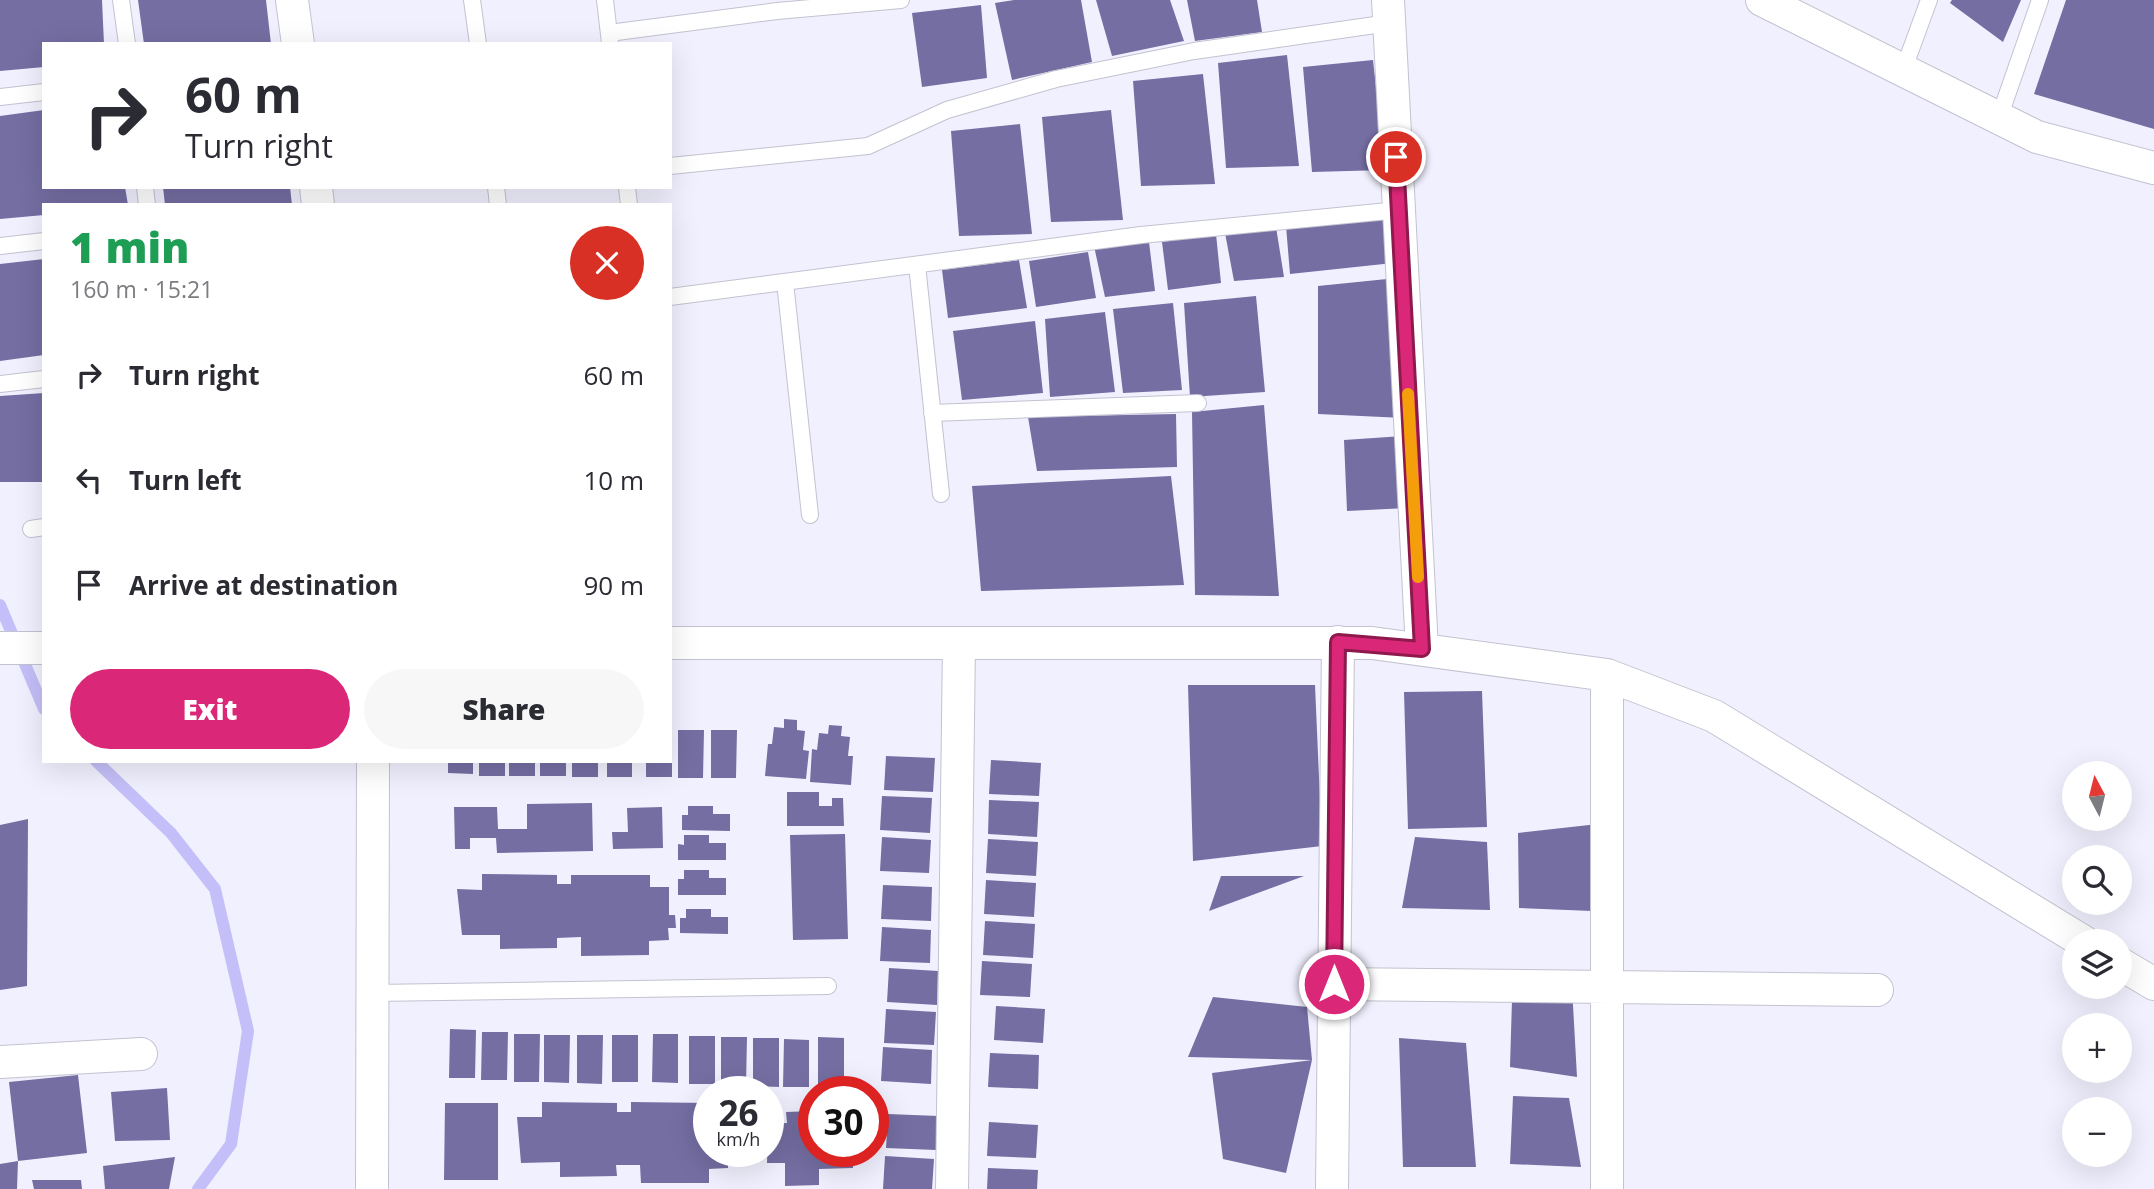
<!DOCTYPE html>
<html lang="en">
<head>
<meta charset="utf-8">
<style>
	:root { --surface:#fff; --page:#f7f7f7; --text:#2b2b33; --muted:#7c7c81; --accent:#db2777 }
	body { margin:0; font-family:"Open Sans",sans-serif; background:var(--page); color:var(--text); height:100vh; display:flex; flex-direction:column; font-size:26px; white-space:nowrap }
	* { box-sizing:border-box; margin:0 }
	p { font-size:23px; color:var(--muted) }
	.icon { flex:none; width:38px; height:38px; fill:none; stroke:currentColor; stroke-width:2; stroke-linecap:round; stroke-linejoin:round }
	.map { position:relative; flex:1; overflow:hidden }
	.side { position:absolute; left:42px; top:203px; width:630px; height:560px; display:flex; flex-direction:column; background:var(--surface); border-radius:0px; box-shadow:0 7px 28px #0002 }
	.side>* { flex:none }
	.banner { position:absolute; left:42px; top:42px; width:630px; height:147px; border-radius:0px; box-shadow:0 7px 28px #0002; background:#fff; color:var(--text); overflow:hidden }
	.needle { width:46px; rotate:353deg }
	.fabs { position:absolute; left:2062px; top:761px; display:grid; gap:14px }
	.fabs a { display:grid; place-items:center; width:70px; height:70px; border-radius:50%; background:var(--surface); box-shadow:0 7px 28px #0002; font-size:35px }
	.speed { position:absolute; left:693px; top:1076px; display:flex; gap:14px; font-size:35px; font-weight:700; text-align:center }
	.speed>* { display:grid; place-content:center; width:91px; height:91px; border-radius:50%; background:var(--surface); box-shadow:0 7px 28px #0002; line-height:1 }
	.speed small { font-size:18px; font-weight:400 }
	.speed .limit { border:10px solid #d22; background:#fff; color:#111 }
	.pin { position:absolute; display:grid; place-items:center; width:60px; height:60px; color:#fff; margin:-30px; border:4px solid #fff; border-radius:50%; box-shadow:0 2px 7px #0007 }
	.me { position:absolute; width:77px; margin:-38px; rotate:0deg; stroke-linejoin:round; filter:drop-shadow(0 0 5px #0008) }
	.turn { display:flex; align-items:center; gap:24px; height:147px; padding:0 28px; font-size:32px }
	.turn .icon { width:91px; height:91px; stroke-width:2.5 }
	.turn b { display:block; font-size:49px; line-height:60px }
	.round { display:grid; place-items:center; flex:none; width:74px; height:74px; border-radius:37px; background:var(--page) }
	.headline { display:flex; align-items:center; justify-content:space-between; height:119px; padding:0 28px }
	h1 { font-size:42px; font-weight:800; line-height:52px; color:#1e9e55 }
	.action { display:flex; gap:14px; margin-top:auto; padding:14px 28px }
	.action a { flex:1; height:80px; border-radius:42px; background:var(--accent); color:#fff; font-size:28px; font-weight:800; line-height:80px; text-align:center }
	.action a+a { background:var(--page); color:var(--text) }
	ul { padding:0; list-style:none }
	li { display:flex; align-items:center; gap:21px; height:105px; padding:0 28px }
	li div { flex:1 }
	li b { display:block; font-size:26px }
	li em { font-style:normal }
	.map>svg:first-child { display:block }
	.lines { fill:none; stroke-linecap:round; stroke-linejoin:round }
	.stream { stroke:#c4bff8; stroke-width:12 }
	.building { fill:#746ea2 }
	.lane-casing { stroke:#c3c2d0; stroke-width:18 }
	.street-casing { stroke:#c3c2d0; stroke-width:34 }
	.lane { stroke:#fff; stroke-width:16 }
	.street { stroke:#fff; stroke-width:32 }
	.route-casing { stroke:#8e194d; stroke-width:18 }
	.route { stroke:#db2777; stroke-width:12 }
	.slow { stroke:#f59e0b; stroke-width:12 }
</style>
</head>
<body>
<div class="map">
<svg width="2154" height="1189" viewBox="0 0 2154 1189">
	<rect width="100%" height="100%" fill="#f1f0fe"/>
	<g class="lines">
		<path class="stream" d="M0,605L44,709
			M96,761L171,833L215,889L248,1031L231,1144L198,1189"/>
	</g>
	<path class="building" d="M0,0H102L104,44H44V67L0,71Z
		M138,0H266L271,44H144Z
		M1014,0H1081L1092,62L1012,80L995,3Z
		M1096,0H1170L1184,41L1112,56Z
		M1187,0H1257L1262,32L1195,41Z
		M1952,0H2021L2003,42L1950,3Z
		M2066,0H2154V129L2034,94Z
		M981,5L987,78L922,87L912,13Z
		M1287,55L1299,166L1226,168L1218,63Z
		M1373,60L1385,170L1312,172L1303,67Z
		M1203,74L1215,184L1141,186L1133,81Z
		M44,110V187H125L128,205H44V215L0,219V116Z
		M1111,110L1123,220L1051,222L1042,117Z
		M1020,124L1032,234L959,236L951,131Z
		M163,187H290L292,205H165Z
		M1389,217L1393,263L1290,274L1286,226Z
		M1276,227L1284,277L1234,281L1225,233Z
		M1216,234L1221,283L1168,290L1162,242Z
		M1149,242L1155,291L1105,297L1094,246Z
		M1088,252L1096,298L1036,307L1029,261Z
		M44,259V355L0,361V264Z
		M1019,260L1027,308L948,318L942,270Z
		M1397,278L1404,418L1318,414V286Z
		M1256,296L1265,392L1190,397L1184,303Z
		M1173,303L1182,390L1123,393L1113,309Z
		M1105,312L1115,392L1050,397L1045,319Z
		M1035,321L1043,393L962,400L953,331Z
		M44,393V482H0V396Z
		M1264,405L1279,596L1195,595L1192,412Z
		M1176,414L1177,467L1037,471L1028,417Z
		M1403,436L1407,508L1347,511L1344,440Z
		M1171,476L1184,585L981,591L972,486Z
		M1188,685H1315L1322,846L1193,861Z
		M1482,691L1487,827L1408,829L1404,692Z
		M784,719L797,720V730L805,731L803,750L809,751L806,779L765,776L768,744H772L774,727L784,728Z
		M829,725L842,726L841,736L850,737L848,756H853L851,785L810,782L812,749L817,750L819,733L828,734Z
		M678,730H704L703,778H678Z
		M711,730H737L736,778H711Z
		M886,756L935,758L933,792L884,790Z
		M991,760L1041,763L1039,796L989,794Z
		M448,761H473V774L448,773Z
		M479,761H505V776H479Z
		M509,761H535V776H509Z
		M540,761H566V776H540Z
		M572,761H598V777H572Z
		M607,761H632V777H607Z
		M646,761H672V777H646Z
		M787,792H819V806H832V798H843L844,826H787Z
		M882,796L932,798L930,833L880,830Z
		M989,800L1039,802L1037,837L988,834Z
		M592,803L593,851L497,853L496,838H470V849H455L454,807H497L498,829H527V804Z
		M688,806H713V814H730V831L682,830V815H688Z
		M662,807L663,848L613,849L612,832H628L627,808Z
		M28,819L27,986L0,990V825Z
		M1607,823L1592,911L1519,908L1518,833Z
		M845,834L848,939L793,940L790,835Z
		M684,835H709V843H726V860H678V844L684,845Z
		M882,837L931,840L929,873L880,871Z
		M1415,837L1487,842L1490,910L1402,908Z
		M988,839L1038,842L1036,876L986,873Z
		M684,870H709V878H726V895H678V879H684Z
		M482,874L557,875V884H571V875H650V887H669V915H675L676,928H668L669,940L649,941V955L581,956V937L557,938V948L500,949V935H462L457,889L482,890Z
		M1221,876H1304L1209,911Z
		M986,880L1036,883L1034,917L984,914Z
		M883,885L932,887L931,921L881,919Z
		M686,909H711V917H728V934L680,933V918H686Z
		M985,921L1035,924L1033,958L983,955Z
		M882,927L931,930L930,963L880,961Z
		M982,961L1032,964L1030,997L980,995Z
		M889,968L938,971L937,1005L887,1002Z
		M1572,987L1577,1077L1510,1067L1512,1000Z
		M1213,997L1307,1007L1312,1060L1286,1173L1223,1159L1212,1073L1312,1060L1188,1057Z
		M996,1006L1045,1009L1043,1043L994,1040Z
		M886,1009L936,1012L934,1045L884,1043Z
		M450,1029L476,1030L475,1078H449Z
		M482,1032H508L507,1080H481Z
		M514,1034H540L539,1082H514Z
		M653,1034H678V1083L652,1082Z
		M544,1035H570L569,1083L544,1082Z
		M577,1035H603L602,1084L577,1083Z
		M612,1035H638V1082H612Z
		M689,1036H715V1084H689Z
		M721,1037H747L746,1085L721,1084Z
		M818,1037L844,1038V1086H818Z
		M753,1038H779V1087L753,1086Z
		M1399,1038L1466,1043L1476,1167H1403Z
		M784,1039L809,1040V1087H783Z
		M883,1047L932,1050L931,1084L881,1081Z
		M990,1053L1039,1055L1038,1089L988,1087Z
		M78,1075L87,1153L18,1161L9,1082Z
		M167,1088L170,1140L115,1141L111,1092Z
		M1513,1096L1569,1098L1581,1167L1510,1164Z
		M542,1102L617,1103V1112H631V1102L709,1103V1152H735V1155L728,1156V1168L709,1169V1183H641L640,1165H616L617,1176L560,1177V1162L521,1163L517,1117H542Z
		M445,1103H498V1180H444Z
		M814,1111V1152H853V1168L819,1169V1185L785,1186V1163H767L768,1124L787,1123L786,1112Z
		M888,1114L938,1116L936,1150L886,1148Z
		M989,1122L1038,1125L1036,1158L987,1156Z
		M885,1156L934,1159L932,1189H883Z
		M175,1157L169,1189H105L103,1166Z
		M18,1161L17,1189H0V1164Z
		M988,1168L1038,1170L1037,1189H987Z
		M32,1180H81L82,1189H34Z"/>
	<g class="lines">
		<defs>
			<path id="lane" d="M121,0L127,44
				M472,0L478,44
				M605,0L610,43
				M609,33L777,11L901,0
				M1903,71L1929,0
				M0,97L44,92
				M1999,118L2040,0
				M670,166L868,146L947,110L1056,79L1194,51L1389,23
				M145,187L147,205
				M496,187L498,205
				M627,187L629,205
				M0,246L44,241
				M917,265L941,494
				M785,282L810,515
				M670,297L1141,235L1399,210
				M0,384L44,379
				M932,413L1198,403
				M31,529L44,527
				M373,993L828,986"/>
			<path id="street" d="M292,0L298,44
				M1388,0L1422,649
				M1762,0L2037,137L2154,168
				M316,187L318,205
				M670,643H1372L1607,675L1714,716L2084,942
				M0,648H44
				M2119,963L2154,984
				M1334,984L1877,990
				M0,1062L141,1054
				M372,1189L373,761
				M952,1189L959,643
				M1332,1189L1338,642
				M1607,1189V675"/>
		</defs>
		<use href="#lane" class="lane-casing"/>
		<use href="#street" class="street-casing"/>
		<use href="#lane" class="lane"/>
		<use href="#street" class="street"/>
	</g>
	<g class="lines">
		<defs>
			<path id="route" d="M1334,984L1338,642L1422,649L1396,157"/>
		</defs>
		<use href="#route" class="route-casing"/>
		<use href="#route" class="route"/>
		<path class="slow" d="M1408,394L1418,577"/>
	</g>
</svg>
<div class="fabs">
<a><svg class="needle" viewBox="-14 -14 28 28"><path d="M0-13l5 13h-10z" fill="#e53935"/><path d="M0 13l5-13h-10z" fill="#7c7c81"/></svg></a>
<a><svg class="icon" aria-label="search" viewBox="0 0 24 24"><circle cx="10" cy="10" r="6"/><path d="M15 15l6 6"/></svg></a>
<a><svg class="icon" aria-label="layers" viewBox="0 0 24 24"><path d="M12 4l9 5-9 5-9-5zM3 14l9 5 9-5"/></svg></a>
<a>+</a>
<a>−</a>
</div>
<div class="speed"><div>26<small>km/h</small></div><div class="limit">30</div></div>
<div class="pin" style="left:1396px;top:157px;background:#d93025"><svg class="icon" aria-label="arrive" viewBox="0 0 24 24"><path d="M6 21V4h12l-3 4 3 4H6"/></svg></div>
<svg class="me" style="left:1334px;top:984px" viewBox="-20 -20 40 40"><circle r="17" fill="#db2777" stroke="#fff" stroke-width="3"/><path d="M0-11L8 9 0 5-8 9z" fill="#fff"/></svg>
<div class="banner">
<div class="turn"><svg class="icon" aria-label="right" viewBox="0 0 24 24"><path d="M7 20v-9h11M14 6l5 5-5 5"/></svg><div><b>60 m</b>Turn right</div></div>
</div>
<section class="side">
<div class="headline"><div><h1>1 min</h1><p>160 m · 15:21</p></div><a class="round" style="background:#d93025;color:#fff"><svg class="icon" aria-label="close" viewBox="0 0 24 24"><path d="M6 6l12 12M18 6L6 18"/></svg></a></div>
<ul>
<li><svg class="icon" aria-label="right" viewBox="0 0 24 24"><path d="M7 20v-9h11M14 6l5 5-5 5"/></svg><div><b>Turn right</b></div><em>60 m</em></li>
<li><svg class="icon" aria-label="left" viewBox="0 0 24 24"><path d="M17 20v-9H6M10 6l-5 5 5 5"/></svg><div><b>Turn left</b></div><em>10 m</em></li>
<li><svg class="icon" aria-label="arrive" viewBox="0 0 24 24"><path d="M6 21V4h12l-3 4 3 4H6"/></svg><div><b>Arrive at destination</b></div><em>90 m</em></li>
</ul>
<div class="action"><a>Exit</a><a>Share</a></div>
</section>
</div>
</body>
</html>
